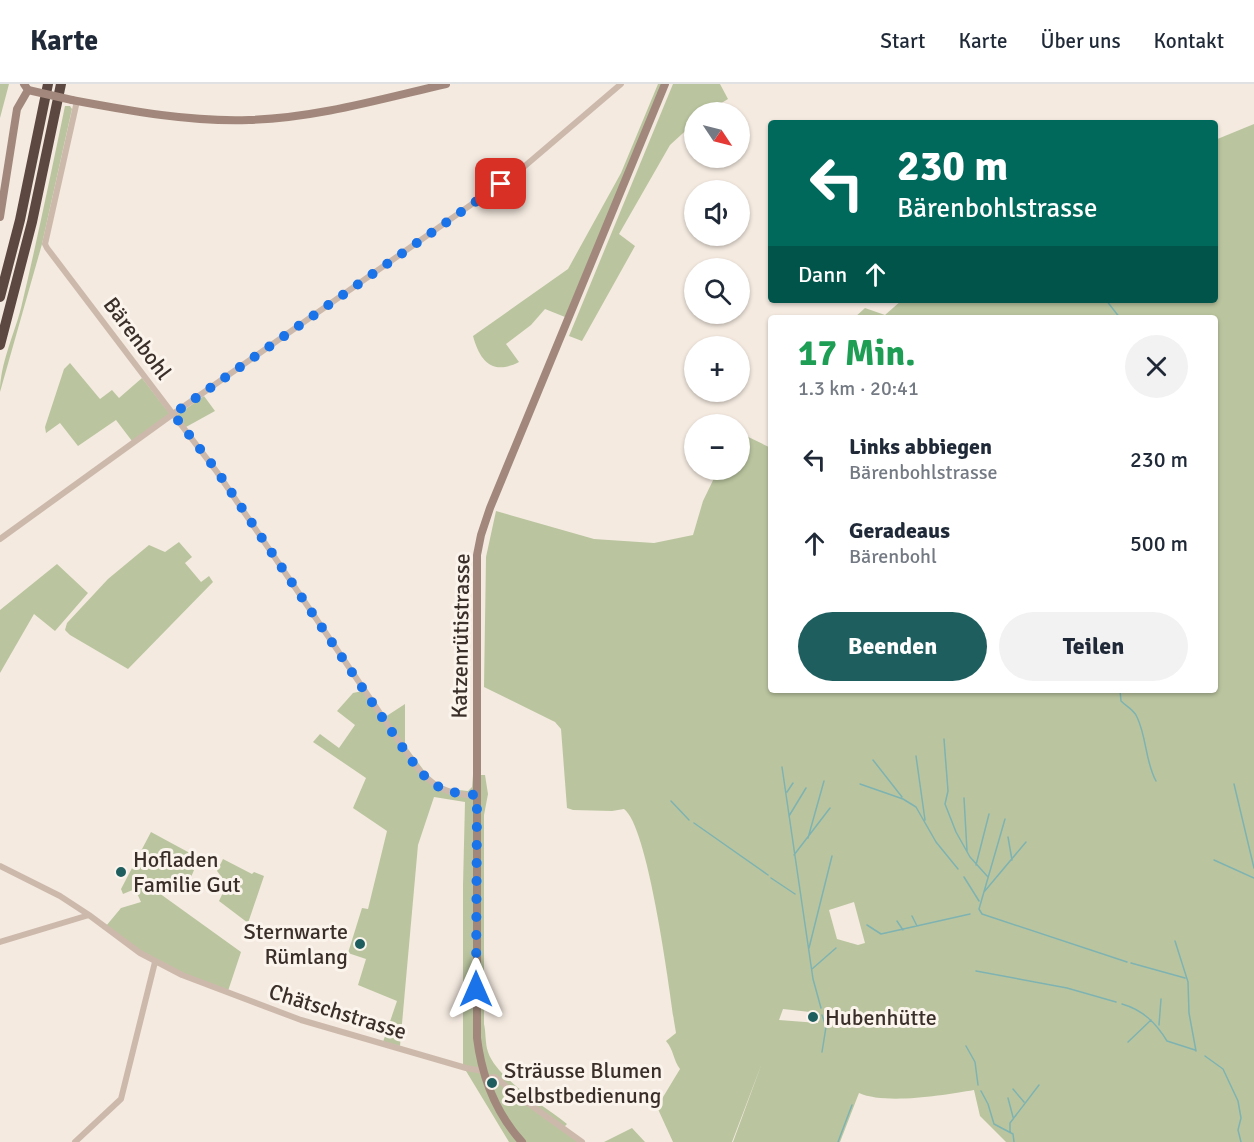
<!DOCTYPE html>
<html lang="de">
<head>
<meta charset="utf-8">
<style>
	:root { --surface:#fff; --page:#f2f2f3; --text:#1f2937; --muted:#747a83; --line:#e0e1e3; --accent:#1e5e5f }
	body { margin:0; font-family:Signika,sans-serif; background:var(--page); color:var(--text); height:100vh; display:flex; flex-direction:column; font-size:22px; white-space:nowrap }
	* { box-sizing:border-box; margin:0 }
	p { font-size:20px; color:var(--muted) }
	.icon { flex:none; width:33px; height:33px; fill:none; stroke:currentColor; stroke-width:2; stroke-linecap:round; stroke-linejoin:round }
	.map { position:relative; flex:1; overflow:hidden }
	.panel { position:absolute; left:768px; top:231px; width:450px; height:378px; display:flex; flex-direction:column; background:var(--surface); border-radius:6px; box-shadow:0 2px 4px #0004 }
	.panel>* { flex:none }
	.hud { position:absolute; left:768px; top:36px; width:450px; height:183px; border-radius:6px; box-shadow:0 2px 4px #0004; background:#00695c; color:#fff; overflow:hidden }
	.needle { width:39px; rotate:125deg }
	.controls { position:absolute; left:684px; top:18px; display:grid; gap:12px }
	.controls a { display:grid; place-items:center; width:66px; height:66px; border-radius:50%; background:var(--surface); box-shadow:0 2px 4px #0004; font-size:30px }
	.pin { position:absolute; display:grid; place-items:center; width:51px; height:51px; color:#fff; margin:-26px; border-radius:12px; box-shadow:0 3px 9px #0006 }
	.me { position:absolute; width:66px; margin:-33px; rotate:0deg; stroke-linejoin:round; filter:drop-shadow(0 0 4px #0008) }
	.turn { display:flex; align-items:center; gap:21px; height:126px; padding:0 30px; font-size:27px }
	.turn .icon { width:78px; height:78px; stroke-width:2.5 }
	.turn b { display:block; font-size:42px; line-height:51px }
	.then { display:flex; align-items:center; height:57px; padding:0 30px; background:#0003; gap:12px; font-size:22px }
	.round { display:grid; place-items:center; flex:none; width:63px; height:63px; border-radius:32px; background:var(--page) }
	.summary { display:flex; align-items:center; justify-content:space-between; height:102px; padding:0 30px }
	h1 { font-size:36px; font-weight:800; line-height:45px; color:#1e9e55 }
	.primary-button { display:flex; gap:12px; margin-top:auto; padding:12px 30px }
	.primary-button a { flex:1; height:69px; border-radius:36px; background:var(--accent); color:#fff; font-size:24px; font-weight:800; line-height:69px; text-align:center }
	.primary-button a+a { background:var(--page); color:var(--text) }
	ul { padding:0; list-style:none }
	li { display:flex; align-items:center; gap:18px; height:84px; padding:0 30px }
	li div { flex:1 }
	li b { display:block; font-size:22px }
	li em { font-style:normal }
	header { display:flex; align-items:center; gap:36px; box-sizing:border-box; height:84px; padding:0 30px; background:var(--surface); border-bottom:2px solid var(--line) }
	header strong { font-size:28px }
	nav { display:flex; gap:33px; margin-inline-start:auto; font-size:21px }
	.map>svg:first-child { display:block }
	.green { fill:#bac59f; fill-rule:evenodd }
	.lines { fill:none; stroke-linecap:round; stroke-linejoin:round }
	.stream { stroke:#7eb3b2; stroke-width:1.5 }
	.street { stroke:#cdb9ab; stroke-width:6 }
	.secondary { stroke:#a2887c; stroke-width:8 }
	.highway { stroke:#5c4841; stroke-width:10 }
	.secondary-bridge { stroke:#a2887c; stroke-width:8 }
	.route { stroke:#1a73e8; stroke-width:10; stroke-dasharray:0 18 }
	.poi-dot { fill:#1e5e5f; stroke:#fbf4ed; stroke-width:2 }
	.labels { text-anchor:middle; stroke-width:6; stroke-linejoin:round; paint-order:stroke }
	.street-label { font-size:22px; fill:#3b2f2a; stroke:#fbf4ed }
	.poi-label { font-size:22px; fill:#3b2f2a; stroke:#fbf4ed; text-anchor:start }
</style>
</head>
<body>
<header>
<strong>Karte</strong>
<nav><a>Start</a><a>Karte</a><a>Über uns</a><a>Kontakt</a></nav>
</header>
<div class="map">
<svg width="1254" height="1058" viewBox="0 0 1254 1058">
	<rect width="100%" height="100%" fill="#f4eae0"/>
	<path class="green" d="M0,0H9L0,34Z
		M658,0H662L565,233L545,225L531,241L506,260L519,278C492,292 480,277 473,252L568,185L621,89Z
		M673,0H720L728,15L707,28H694V39L670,61L619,150L635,162L582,257L569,252Z
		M65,22H70L72,25L42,160L0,308C0,280 14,251 21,224C37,157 51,89 65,22Z
		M1254,40V1058H1006L980,1032L974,1006C944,1011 886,1021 859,1009L840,1058H733L762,979L732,1058H673L657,1023L680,985C673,976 674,966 666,957L676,949L674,937C669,902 648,742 624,725L612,727L573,726L567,724L561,645L555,638L484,603L486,473L496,427L594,455L654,459L693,451L703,417L718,386H740V349L771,364V606H1215V234H854L865,224L885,231L902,216H1215V56ZM854,818L865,859L858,861L837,855L829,826ZM783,925L819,929L818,939L779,936Z
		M70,279L100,315L112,306L119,314L142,294L170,330L132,357L116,336L78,362L60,339L46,349L45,343L64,285Z
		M204,312L215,327L186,343L177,331Z
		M179,458L192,473L185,479L201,498L209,492L213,498L128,585L70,551L65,546L67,539L108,495L149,461L165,468Z
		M57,480L88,509L55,547L34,530L0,589V526Z
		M362,607L382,635L405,620V661L425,688L437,699L449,705L468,707L472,703L473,691H485L488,710L484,731V940C486,948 485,959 488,968C497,995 545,1022 567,1040L562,1045L580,1058H509L463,982V801L465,718L434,713L418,761L400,962L383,958L397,917L358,901L366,875L348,869L362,824L368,825L387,747L353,724L366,694L313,658L320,650L339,664L355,641L337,627L353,609Z
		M151,748L199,774L189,798L159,809L241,868L228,907L183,890L140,867L106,842L121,824L141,818L135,805L123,810L121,805Z
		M223,775L252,790L254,788L264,792L248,839L219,817L227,800L217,787Z
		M632,1044L645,1058H604Z"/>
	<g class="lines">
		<path class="stream" d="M1106,216L1120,234
			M1120,606L1121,617C1127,623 1134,626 1137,633C1147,654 1145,677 1156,697
			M944,655L948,707L945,720L956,748L970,773L988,793
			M916,672L925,736
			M873,676L902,713
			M782,683L813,895L821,924
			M860,700L903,715L916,723L936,758L958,785
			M1234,700L1254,784
			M787,708L793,699
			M964,714L967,767
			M671,717L689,736
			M789,732L806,704
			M1005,735L979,825L982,830L1127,878
			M694,739L768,791
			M1008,753L1012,776
			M808,754L824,697
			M794,771L830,724
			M1214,776L1254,794
			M976,781L989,730
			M964,793L979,817
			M771,794L795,810
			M984,808L1026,758
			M912,832L917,842
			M897,837L903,846
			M867,841L881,850L970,830
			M1175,857L1188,898L1189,929L1196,967
			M809,864L832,772
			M1131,879L1185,894
			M812,885L836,864
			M976,887L1067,904L1116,918
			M1122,920C1143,926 1156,939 1167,957L1195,966
			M822,931L826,943L822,968
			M1159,941L1161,915
			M1128,958L1151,936
			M966,962L975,978L978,1001
			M1205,972L1223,985L1238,1017L1241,1034L1238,1046L1241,1058
			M1013,1005L1024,1018
			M981,1007L988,1020L994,1040L1013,1050L1014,1058
			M1008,1014L1013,1033
			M1010,1048V1039L1039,1001
			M838,1058L852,1021"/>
		<path class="street" d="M77,17L45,160L47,164L217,388L415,681C434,705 448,710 477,712
			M0,455L173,330L519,87L621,0
			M0,782L60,812L89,831L140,869L182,891L301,936L466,984L483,987
			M0,858L89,831
			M485,994L495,993L518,1012L582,1058
			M75,1058L121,1015L155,878"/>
		<path class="secondary" d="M72,16C131,27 189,38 249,36C316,34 381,15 446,0
			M0,133L17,25L28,6L24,0
			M522,1058C495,1028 482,994 477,954V471L481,451L490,424L665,0"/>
		<path class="highway" d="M0,213L20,136L48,0
			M0,261L32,138L61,0"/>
		<path class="secondary-bridge" d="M28,6L72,16"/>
	</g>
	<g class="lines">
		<path class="route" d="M476,905L477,711C430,709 423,692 398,657L217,387L173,330L501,100"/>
	</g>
	<g class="poi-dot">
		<circle cx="121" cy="788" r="6"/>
		<circle cx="360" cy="860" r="6"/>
		<circle cx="813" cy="933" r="6"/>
		<circle cx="492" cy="999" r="6"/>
	</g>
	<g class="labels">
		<g class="street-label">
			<text transform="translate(138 254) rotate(53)" y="8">Bärenbohl</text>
			<text transform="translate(460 552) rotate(-89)" y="8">Katzenrütistrasse</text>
			<text transform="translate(338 927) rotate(17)" y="8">Chätschstrasse</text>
		</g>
		<g class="poi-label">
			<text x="133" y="783">Hofladen<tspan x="133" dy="25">Familie Gut</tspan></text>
			<text x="348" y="855" text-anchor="end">Sternwarte<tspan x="348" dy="25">Rümlang</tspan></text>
			<text x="825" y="941">Hubenhütte</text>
			<text x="504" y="994">Sträusse Blumen<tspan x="504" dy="25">Selbstbedienung</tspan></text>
		</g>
	</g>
</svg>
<div class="controls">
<a><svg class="needle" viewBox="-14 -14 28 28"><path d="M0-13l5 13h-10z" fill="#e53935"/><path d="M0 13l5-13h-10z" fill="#747a83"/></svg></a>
<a><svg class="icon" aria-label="sound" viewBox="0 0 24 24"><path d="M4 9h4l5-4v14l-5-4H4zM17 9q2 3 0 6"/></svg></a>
<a><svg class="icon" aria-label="search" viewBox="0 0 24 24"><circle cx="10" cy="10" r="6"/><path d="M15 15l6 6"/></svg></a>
<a>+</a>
<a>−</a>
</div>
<div class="pin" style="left:501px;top:100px;background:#d93025"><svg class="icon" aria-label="arrive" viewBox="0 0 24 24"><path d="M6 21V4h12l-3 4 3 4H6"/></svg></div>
<svg class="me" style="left:476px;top:905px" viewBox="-20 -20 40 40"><path d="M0-17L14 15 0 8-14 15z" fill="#1a73e8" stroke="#fff" stroke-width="4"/></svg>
<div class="hud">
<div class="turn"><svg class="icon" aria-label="left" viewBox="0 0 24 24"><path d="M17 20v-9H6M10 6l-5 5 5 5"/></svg><div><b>230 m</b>Bärenbohlstrasse</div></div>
<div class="then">Dann<svg class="icon" aria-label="ahead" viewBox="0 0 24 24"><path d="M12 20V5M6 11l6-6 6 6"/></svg></div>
</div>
<section class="panel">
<div class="summary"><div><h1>17 Min.</h1><p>1.3 km · 20:41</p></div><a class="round"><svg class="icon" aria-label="close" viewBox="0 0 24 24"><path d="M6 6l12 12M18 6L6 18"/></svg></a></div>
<ul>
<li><svg class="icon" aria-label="left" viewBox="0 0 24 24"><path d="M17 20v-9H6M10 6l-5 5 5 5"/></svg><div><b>Links abbiegen</b><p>Bärenbohlstrasse</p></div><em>230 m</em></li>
<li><svg class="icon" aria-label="ahead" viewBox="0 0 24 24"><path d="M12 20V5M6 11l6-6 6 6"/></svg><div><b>Geradeaus</b><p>Bärenbohl</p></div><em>500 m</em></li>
</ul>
<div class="primary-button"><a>Beenden</a><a>Teilen</a></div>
</section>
</div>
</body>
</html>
